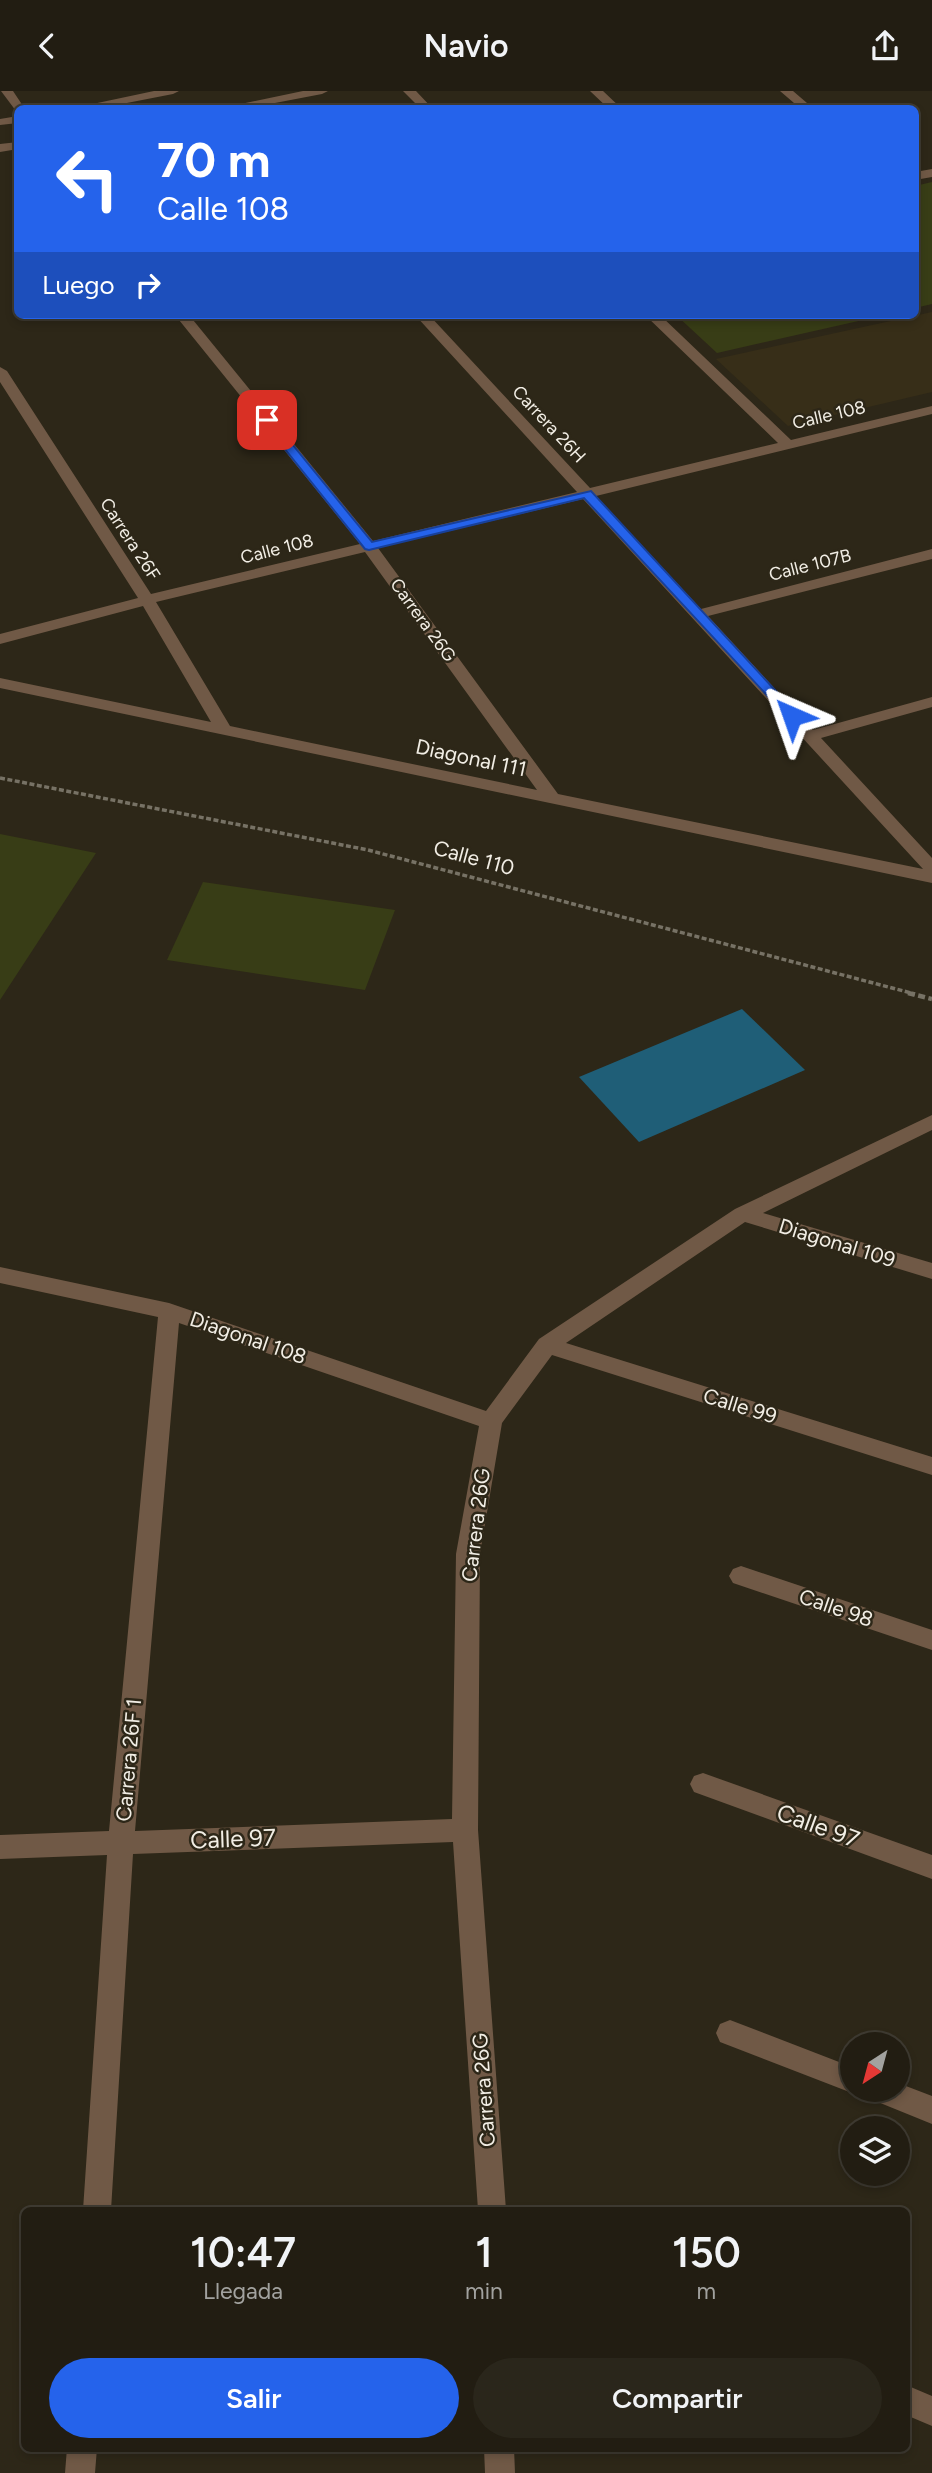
<!DOCTYPE html>
<html lang="es">
<head>
<meta charset="utf-8">
<style>
	:root { --surface:#221d12; --page:#2a261b; --text:#f1f3f6; --muted:#a2a29f; --line:#3f3b32; --accent:#2563eb }
	body { margin:0; font-family:Figtree,sans-serif; background:var(--page); color:var(--text); height:100vh; display:flex; flex-direction:column; font-size:26px; white-space:nowrap }
	* { box-sizing:border-box; margin:0 }
	p { font-size:23px; color:var(--muted) }
	.icon { flex:none; width:38px; height:38px; fill:none; stroke:currentColor; stroke-width:2; stroke-linecap:round; stroke-linejoin:round }
	.map { position:relative; flex:1; overflow:hidden }
	.panel { position:absolute; left:21px; top:2116px; width:889px; height:245px; display:flex; flex-direction:column; background:var(--surface); border-radius:10px; box-shadow:0 4px 10px #0003,0 0 0 2px var(--line) }
	.panel>* { flex:none }
	.top-card { position:absolute; left:14px; top:14px; width:905px; height:214px; border-radius:10px; box-shadow:0 4px 10px #0003,0 0 0 2px var(--line); background:#2563eb; color:#fff; overflow:hidden }
	.needle { width:46px; rotate:216deg }
	.controls { position:absolute; left:840px; top:1941px; display:grid; gap:14px }
	.controls a { display:grid; place-items:center; width:70px; height:70px; border-radius:50%; background:var(--surface); box-shadow:0 4px 10px #0003,0 0 0 2px var(--line); font-size:35px }
	.pin { position:absolute; display:grid; place-items:center; width:60px; height:60px; color:#fff; margin:-30px; border-radius:14px; box-shadow:0 4px 10px #0006 }
	.me { position:absolute; width:77px; margin:-38px; rotate:317deg; stroke-linejoin:round; filter:drop-shadow(0 0 5px #0008) }
	.turn { display:flex; align-items:center; gap:24px; height:147px; padding:0 28px; font-size:32px }
	.turn .icon { width:91px; height:91px; stroke-width:2.5 }
	.turn b { display:block; font-size:49px; line-height:60px }
	.then { display:flex; align-items:center; height:66px; padding:0 28px; background:#0003; gap:14px; font-size:26px }
	.eta { display:flex; justify-content:space-evenly; align-items:center; height:119px; text-align:center }
	.eta b { font-size:42px; font-weight:600; line-height:49px }
	.action { display:flex; gap:14px; margin-top:auto; padding:14px 28px }
	.action a { flex:1; height:80px; border-radius:42px; background:var(--accent); color:#fff; font-size:28px; font-weight:600; line-height:80px; text-align:center }
	.action a+a { background:var(--page); color:var(--text) }
	header { display:flex; justify-content:space-between; align-items:center; height:91px; padding:0 28px; background:var(--surface); font-size:32px; font-weight:600 }
	.map>svg:first-child { display:block }
	.built { fill:#372e18 }
	.green { fill:#383d16 }
	.water { fill:#1f5e77 }
	.lines { fill:none; stroke-linecap:round; stroke-linejoin:round }
	.path-far1 { stroke:#777265; stroke-width:3.5; stroke-dasharray:5 2.5; stroke-linecap:butt }
	.path { stroke:#777265; stroke-width:4.5; stroke-dasharray:7 3.5; stroke-linecap:butt }
	.minor { fill:#705946; fill-rule:evenodd }
	.route { fill:#2563eb; stroke:#184099; stroke-width:2 }
	.labels { text-anchor:middle; stroke-width:5; stroke-linejoin:round; paint-order:stroke }
	.far-street-label { font-size:18px; fill:#f2eee5; stroke:#2d2718 }
	.street-label { font-size:21px; fill:#f2eee5; stroke:#2d2718 }
	.near-street-label { font-size:24px; fill:#f2eee5; stroke:#2d2718 }
</style>
</head>
<body>
<header><svg class="icon" aria-label="back" viewBox="0 0 24 24"><path d="M15 5l-7 7 7 7"/></svg>Navio<svg class="icon" aria-label="share" viewBox="0 0 24 24"><path d="M12 15V3M7 8l5-5 5 5M5 13v7h14v-7"/></svg></header>
<div class="map">
<svg width="932" height="2382" viewBox="0 0 932 2382">
	<rect width="100%" height="100%" fill="#2d2718"/>
	<path class="built" d="M932,221V301L788,335L716,268Z"/>
	<path class="green" d="M932,91V213L915,217V95Z
		M676,224H885L717,262Z
		M0,743L96,762L0,909Z
		M203,791L395,819L365,899L167,869Z"/>
	<path class="water" d="M742,918L805,979L639,1051L579,986Z"/>
	<g class="lines">
		<path class="path-far1" d="M0,687L368,759L915,903"/>
		<path class="path" d="M908,902L932,908"/>
		<path class="minor" d="M1,0H13L25,18H18L16,20Z
			M154,0H179L173,3L96,18H69Z
			M303,0H328L322,3L244,18H217Z
			M403,0H416L433,18H421Z
			M590,0H603L622,18H609Z
			M780,0H793L814,18H801Z
			M18,25V32L0,34V28Z
			M18,51V58L0,61V53Z
			M932,78V86L915,89V81Z
			M175,224H189L373,450L577,401L415,224H429L590,397L778,352L645,224H660L791,349L932,315V323L596,405L701,518L932,458V468L708,525L813,639L932,606V616L821,647L932,767V792L0,597V587L211,631L143,515L0,553V543L138,507L0,291V276L7,280L151,503L360,453ZM583,408L923,778L558,703L378,457ZM365,461L537,699L230,635L156,511Z
			M932,1024V1039L763,1122L932,1172V1188L745,1131L566,1252L932,1366V1384L552,1264L502,1332L480,1463L478,1739L506,2119H478L453,1751L133,1763L111,2119H83L107,1764L0,1768V1744L109,1740L158,1226L0,1192V1176L169,1212L486,1320L539,1248L735,1118ZM179,1232L479,1335L456,1463L452,1728L135,1740Z
			M741,1475L932,1539V1559L733,1492L729,1485L733,1478Z
			M703,1682L932,1764V1788L694,1701L690,1693L694,1685Z
			M730,1929L852,1976V1998H861L852,2002L720,1951L716,1942L720,1933Z
			M898,1992L932,2005V2033L868,2007L864,1998H898Z
			M906,2294L932,2305V2335L906,2324Z
			M67,2357H97L95,2382H65Z
			M484,2357H514L515,2382H485Z"/>
	</g>
	<path class="route" d="M263,327H271L372,451L591,400L799,625L792,628L788,627L584,407L369,459L365,458L263,331Z"/>
	<g class="labels">
		<g class="far-street-label">
			<text transform="translate(829 324) rotate(-13)" y="6">Calle 108</text>
			<text transform="translate(549 333) rotate(47)" y="6">Carrera 26H</text>
			<text transform="translate(130 448) rotate(57)" y="6">Carrera 26F</text>
			<text transform="translate(277 458) rotate(-14)" y="6">Calle 108</text>
			<text transform="translate(810 474) rotate(-14)" y="6">Calle 107B</text>
			<text transform="translate(423 529) rotate(54)" y="6">Carrera 26G</text>
		</g>
		<g class="street-label">
			<text transform="translate(471 667) rotate(12)" y="7">Diagonal 111</text>
			<text transform="translate(474 767) rotate(15)" y="7">Calle 110</text>
			<text transform="translate(837 1152) rotate(17)" y="7">Diagonal 109</text>
			<text transform="translate(248 1247) rotate(19)" y="7">Diagonal 108</text>
			<text transform="translate(740 1315) rotate(17)" y="7">Calle 99</text>
			<text transform="translate(476 1434) rotate(-83)" y="7">Carrera 26G</text>
			<text transform="translate(836 1517) rotate(19)" y="7">Calle 98</text>
			<text transform="translate(129 1669) rotate(-85)" y="7">Carrera 26F 1</text>
			<text transform="translate(484 1999) rotate(-94)" y="7">Carrera 26G</text>
		</g>
		<g class="near-street-label">
			<text transform="translate(818 1735) rotate(20)" y="8">Calle 97</text>
			<text transform="translate(233 1748) rotate(-2)" y="8">Calle 97</text>
		</g>
	</g>
</svg>
<div class="controls">
<a><svg class="needle" viewBox="-14 -14 28 28"><path d="M0-13l5 13h-10z" fill="#e53935"/><path d="M0 13l5-13h-10z" fill="#a2a29f"/></svg></a>
<a><svg class="icon" aria-label="layers" viewBox="0 0 24 24"><path d="M12 4l9 5-9 5-9-5zM3 14l9 5 9-5"/></svg></a>
</div>
<div class="pin" style="left:267px;top:329px;background:#d93025"><svg class="icon" aria-label="arrive" viewBox="0 0 24 24"><path d="M6 21V4h12l-3 4 3 4H6"/></svg></div>
<svg class="me" style="left:792px;top:625px" viewBox="-20 -20 40 40"><path d="M0-17L14 15 0 8-14 15z" fill="#2563eb" stroke="#fff" stroke-width="4"/></svg>
<div class="top-card">
<div class="turn"><svg class="icon" aria-label="left" viewBox="0 0 24 24"><path d="M17 20v-9H6M10 6l-5 5 5 5"/></svg><div><b>70 m</b>Calle 108</div></div>
<div class="then">Luego<svg class="icon" aria-label="right" viewBox="0 0 24 24"><path d="M7 20v-9h11M14 6l5 5-5 5"/></svg></div>
</div>
<section class="panel">
<div class="eta">
<div><b>10:47</b><p>Llegada</p></div>
<div><b>1</b><p>min</p></div>
<div><b>150</b><p>m</p></div>
</div>
<div class="action"><a>Salir</a><a>Compartir</a></div>
</section>
</div>
</body>
</html>
